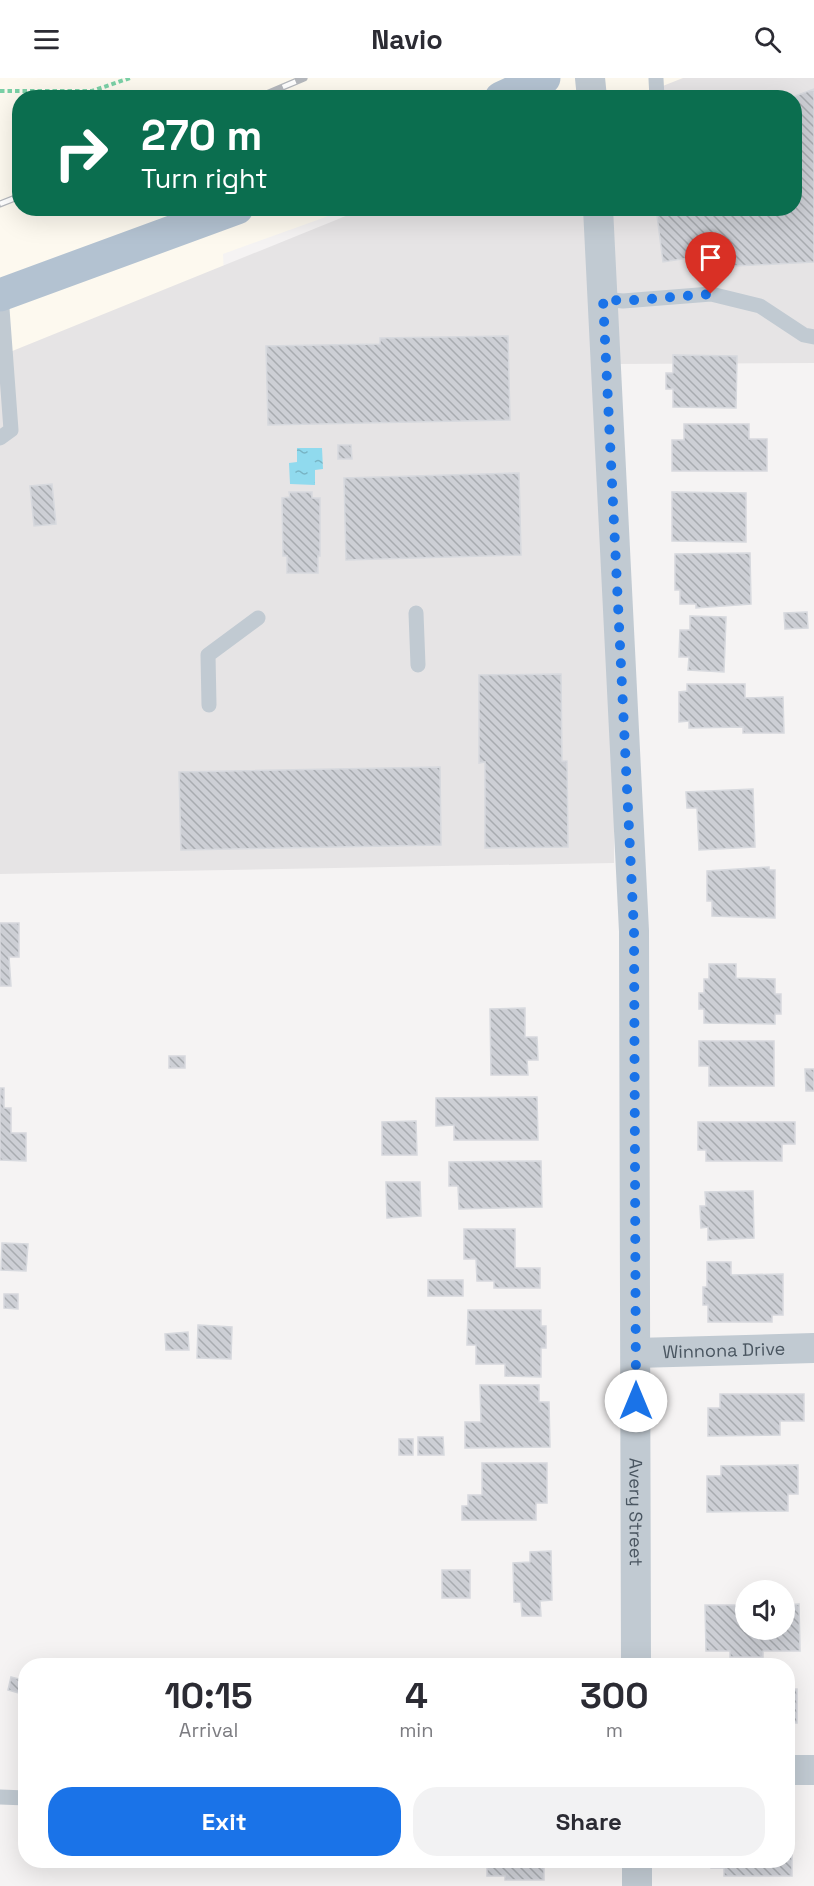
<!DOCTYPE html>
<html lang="en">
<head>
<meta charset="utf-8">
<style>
	:root { --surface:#fff; --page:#f2f2f3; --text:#2b2b33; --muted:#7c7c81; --accent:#1a73e8 }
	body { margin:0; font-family:"Space Grotesk",sans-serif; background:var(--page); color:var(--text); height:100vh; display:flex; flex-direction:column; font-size:22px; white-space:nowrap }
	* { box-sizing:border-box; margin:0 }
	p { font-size:20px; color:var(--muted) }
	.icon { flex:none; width:33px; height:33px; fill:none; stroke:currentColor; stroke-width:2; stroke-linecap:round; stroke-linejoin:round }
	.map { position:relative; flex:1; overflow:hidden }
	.panel { position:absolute; left:18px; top:1580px; width:777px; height:210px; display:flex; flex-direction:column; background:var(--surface); border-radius:24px; box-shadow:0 6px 24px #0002 }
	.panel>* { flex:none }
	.guide { position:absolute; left:12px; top:12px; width:790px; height:126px; border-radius:24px; box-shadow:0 6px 24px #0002; background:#0b6e4f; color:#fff; overflow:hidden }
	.tools { position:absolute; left:735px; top:1502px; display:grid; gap:12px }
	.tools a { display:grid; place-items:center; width:60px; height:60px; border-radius:50%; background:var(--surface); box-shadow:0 6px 24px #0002; font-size:30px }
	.pin { position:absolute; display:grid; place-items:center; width:51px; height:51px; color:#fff; margin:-62px -26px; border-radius:50% 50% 50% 0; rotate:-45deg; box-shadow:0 0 6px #0007 }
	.pin .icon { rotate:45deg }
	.me { position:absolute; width:66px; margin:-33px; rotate:0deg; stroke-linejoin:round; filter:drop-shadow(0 0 4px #0008) }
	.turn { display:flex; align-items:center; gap:21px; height:126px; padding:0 30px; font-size:27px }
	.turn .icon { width:78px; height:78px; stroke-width:2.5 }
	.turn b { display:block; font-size:42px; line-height:51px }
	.eta { display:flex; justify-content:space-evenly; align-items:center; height:102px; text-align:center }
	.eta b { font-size:36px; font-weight:600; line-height:42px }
	.action { display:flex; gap:12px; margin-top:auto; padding:12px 30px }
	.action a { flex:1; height:69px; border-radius:24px; background:var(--accent); color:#fff; font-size:24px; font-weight:600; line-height:69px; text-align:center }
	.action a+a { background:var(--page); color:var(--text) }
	header { display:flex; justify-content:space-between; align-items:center; height:78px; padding:0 30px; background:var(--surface); font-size:27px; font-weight:600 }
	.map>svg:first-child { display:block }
	.commercial { fill:#fdf9ef }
	.education { fill:#e6e4e5 }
	.water { fill:url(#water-ripples) }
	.building { fill:url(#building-back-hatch); stroke:#d7d9de; stroke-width:1.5 }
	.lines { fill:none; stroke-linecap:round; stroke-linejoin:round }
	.path { stroke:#7ad0a6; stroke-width:4; stroke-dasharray:4.5 3; stroke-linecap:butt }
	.lane { stroke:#c1cad2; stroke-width:15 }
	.street { stroke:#c1cad2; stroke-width:30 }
	.primary { stroke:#b3c2d1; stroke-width:33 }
	.rail-casing { stroke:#b5b8bd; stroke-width:7 }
	.rail { stroke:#fff; stroke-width:4.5; stroke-dasharray:14; stroke-linecap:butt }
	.route { stroke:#1a73e8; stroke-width:10; stroke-dasharray:0 18 }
	.labels { text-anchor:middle; stroke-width:4.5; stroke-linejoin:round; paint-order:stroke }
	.street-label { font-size:18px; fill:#4a5661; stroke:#fff }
</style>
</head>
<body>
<header><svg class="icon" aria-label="menu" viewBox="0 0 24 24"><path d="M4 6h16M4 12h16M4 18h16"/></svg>Navio<svg class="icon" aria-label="search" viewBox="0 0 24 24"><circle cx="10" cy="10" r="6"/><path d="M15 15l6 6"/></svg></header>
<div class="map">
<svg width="814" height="1808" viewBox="0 0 814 1808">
	<defs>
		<pattern id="water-ripples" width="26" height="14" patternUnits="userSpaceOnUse" patternTransform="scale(1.5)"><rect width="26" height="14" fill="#90daee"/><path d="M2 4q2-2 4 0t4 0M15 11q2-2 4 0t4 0" fill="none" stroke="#78b4c4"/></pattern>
		<pattern id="building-back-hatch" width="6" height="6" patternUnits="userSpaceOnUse" patternTransform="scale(1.5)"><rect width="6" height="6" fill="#cdcfd5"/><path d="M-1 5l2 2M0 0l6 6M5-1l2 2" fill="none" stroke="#a8abb0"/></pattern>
	</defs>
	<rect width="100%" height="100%" fill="#f5f3f3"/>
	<path class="commercial" d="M0,0H692L647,20H20V130L348,131L223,176L239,511L0,514Z"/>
	<path class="education" d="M683,0H814V285L614,286V785L0,796V278L363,131L795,130V20L635,19Z"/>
	<path class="water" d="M297,370H322L323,391L315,392V407L290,406L289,385L297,384Z"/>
	<path class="building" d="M814,11V184L715,189V176L663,184L656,130H795L796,29L795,18Z
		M508,258L510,342L268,347L266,268L380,266V260Z
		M673,277L737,278L736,330L673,329V311H666V295H673Z
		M684,346H749V361H767V393H672V362H684Z
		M338,367H351L352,381H338Z
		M519,395L521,477L346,482L344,400Z
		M52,406L56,446L34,448L30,408Z
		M289,414H312V420H320V478H318V495H287V478H283L282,420L290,419Z
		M672,414L746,415V464L672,463Z
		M750,475L751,526L696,530V526H680V512H675V476Z
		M807,534L808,550L785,551L784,535Z
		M690,538L726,539L724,594L688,592L689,579H679L680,552H690Z
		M561,596L562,683H567L568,769L485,770V684L479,685V597Z
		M687,606H745V620L783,619L784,655H743V649L689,650V643L679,644V614L687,613Z
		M440,689L441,767L181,772L179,694Z
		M753,711L755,769L699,772L697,730H687L686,714Z
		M769,789V792H775V840L712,838V823H707V793Z
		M0,845H19V879H9L11,908H0Z
		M709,886H736V900L775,901V916H781V936H775V946L704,945V931H699V915H704V901H709Z
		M525,930V959H537L538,982H527L528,997H491L490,931Z
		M699,963H774V1008H709V988H699Z
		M169,978H185V990H169Z
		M805,991H814V1013H806Z
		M0,1010H4V1030H11V1055H26V1083L0,1082Z
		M537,1019L538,1062H454V1047L436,1048V1020Z
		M416,1043L417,1077H382V1044Z
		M698,1044H795V1066H782V1083H706V1072H698Z
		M541,1083L542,1129L459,1131L458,1108H449V1084Z
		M386,1104H420L421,1138L387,1140Z
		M753,1113L754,1160L708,1162V1149L701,1150L700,1128H706L705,1114Z
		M464,1151H515V1190H540V1210H494V1203H477L476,1181H464Z
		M2,1165L28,1166L26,1193L1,1192Z
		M707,1184H731V1197L783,1196V1237H772V1244H708V1227H703V1209H707Z
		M428,1202H463V1218H428Z
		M4,1216H18V1231L4,1230Z
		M468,1232H541V1248H546V1270H541V1299L505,1298V1286H476V1267H467Z
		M198,1247L232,1249L231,1281L197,1280Z
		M188,1254L189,1272H166L165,1256Z
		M480,1307H539V1324H549L550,1369L465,1370V1344H481Z
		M720,1316H804V1343H780V1357L708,1358V1330H720Z
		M418,1359H443L444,1377H418Z
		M399,1361H413V1377H399Z
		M482,1385H547V1425H536V1442H462V1428H468V1417H482Z
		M798,1387V1416H788V1433L707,1434V1398H721V1388Z
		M551,1473L552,1522L540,1523L541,1538H522L521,1524H514L513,1485L530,1484V1474Z
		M442,1492H470V1520H442Z
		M799,1526L800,1573H763V1579H730V1573H706L705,1527H746V1551H784V1527Z
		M11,1599L23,1602L19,1615L8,1612Z
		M788,1611H797V1645H788Z
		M788,1749H792V1798H724V1790H711V1782H788Z
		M487,1782H544V1802H505V1798H487Z"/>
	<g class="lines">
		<path class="path" d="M0,13H92L130,0"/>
		<path class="lane" d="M656,1L657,20
			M603,221L623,223L711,216L760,228L804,257L814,259
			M0,360L11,352L1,217
			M416,535L418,587
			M209,627L208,577L258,540
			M0,1719L26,1720"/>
		<g class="street">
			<path d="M590,0L592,20"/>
			<path id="s1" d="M598,130L634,853L636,1587"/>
			<path id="s2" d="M636,1275L814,1270"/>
			<path d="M788,1692H814"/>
			<path d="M637,1782V1808"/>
		</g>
		<path class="primary" d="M501,20L544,0
			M0,217L237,130"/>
		<defs>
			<path id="rail" d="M257,20L304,0
				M0,126L20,118"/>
		</defs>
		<use href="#rail" class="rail-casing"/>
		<use href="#rail" class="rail"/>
	</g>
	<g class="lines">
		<path class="route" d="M636,1323L634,853L603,221L623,223L711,216"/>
	</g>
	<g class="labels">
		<g class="street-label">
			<text dy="6" stroke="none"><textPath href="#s2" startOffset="88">Winnona Drive</textPath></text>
			<text dy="6" stroke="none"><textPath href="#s1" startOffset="1305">Avery Street</textPath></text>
		</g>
	</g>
</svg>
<div class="tools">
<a><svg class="icon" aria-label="sound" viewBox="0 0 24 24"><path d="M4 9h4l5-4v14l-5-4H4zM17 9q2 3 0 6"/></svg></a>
</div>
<div class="pin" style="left:711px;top:216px;background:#d93025"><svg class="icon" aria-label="arrive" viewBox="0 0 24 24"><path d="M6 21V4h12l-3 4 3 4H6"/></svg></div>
<svg class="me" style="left:636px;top:1323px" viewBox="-20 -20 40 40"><circle r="19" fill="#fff"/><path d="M0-13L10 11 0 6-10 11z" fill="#1a73e8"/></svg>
<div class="guide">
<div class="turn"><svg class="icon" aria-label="right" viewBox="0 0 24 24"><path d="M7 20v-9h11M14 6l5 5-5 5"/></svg><div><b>270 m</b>Turn right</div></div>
</div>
<section class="panel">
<div class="eta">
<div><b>10:15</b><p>Arrival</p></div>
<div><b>4</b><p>min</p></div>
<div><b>300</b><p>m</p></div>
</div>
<div class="action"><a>Exit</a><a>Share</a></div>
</section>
</div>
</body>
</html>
